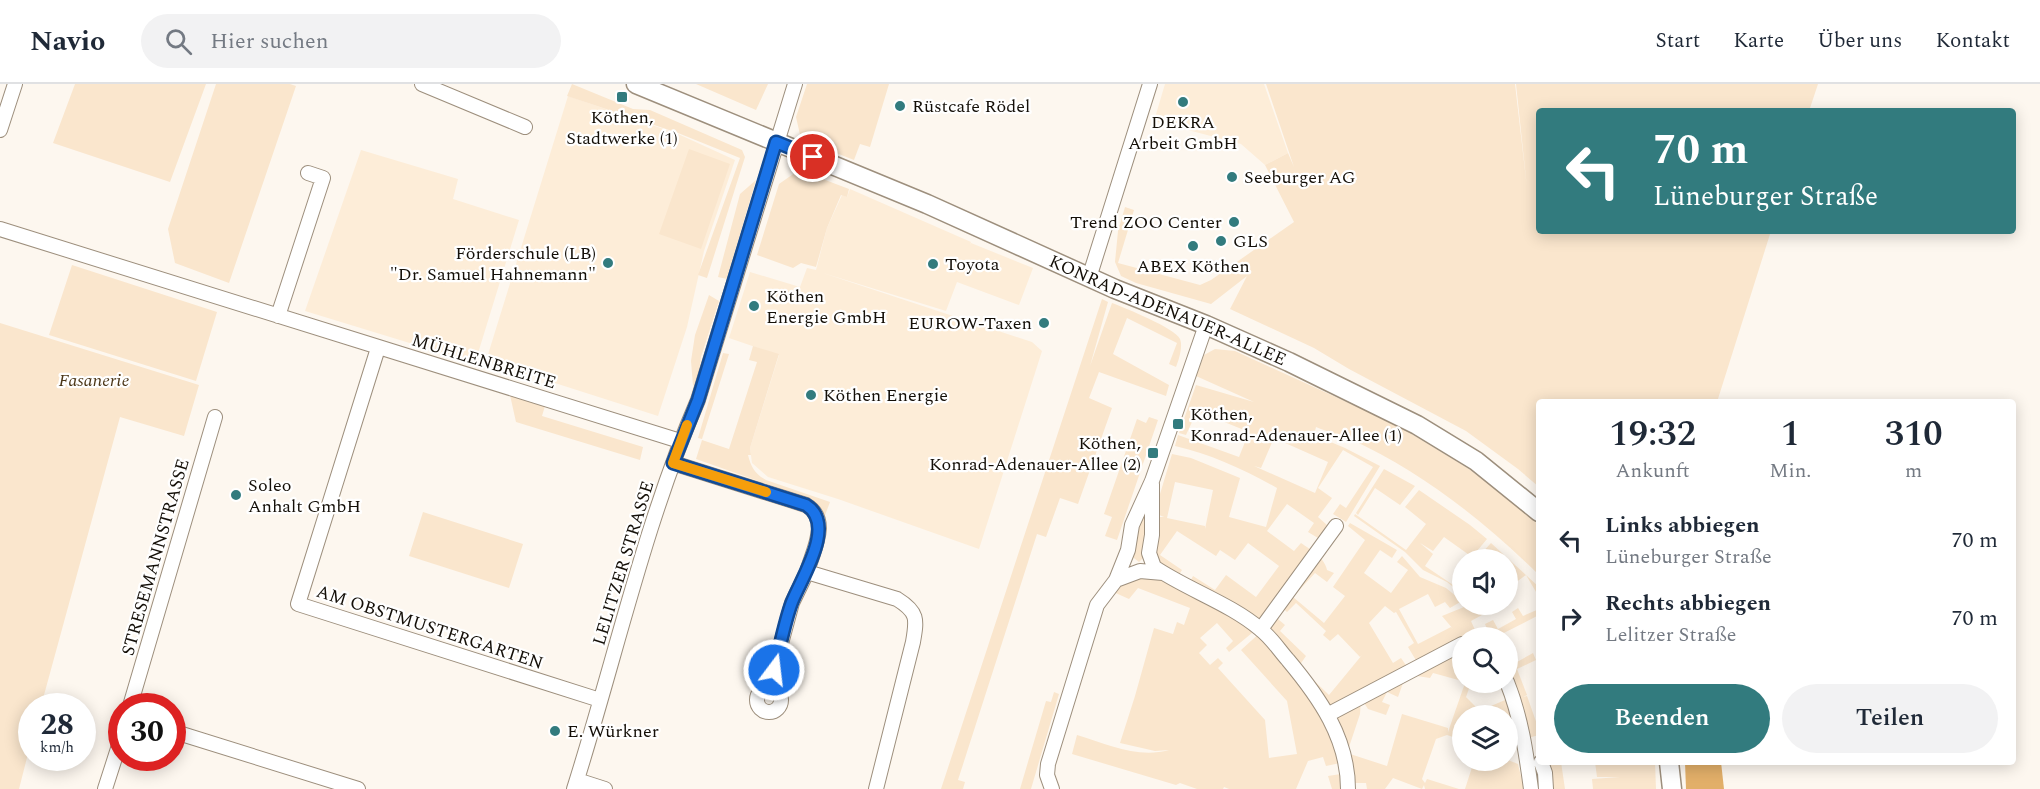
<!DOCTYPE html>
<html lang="de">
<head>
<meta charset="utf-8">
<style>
	:root { --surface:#fff; --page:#f2f2f3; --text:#1f2937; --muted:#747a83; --line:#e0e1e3; --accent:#327b7e }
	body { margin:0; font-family:Spectral,serif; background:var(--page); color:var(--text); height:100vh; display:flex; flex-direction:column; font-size:22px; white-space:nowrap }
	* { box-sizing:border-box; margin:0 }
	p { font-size:20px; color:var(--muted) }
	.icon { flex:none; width:33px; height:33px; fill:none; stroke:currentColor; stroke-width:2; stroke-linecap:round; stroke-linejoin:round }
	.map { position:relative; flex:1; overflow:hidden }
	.sheet { position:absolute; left:1536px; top:315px; width:480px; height:366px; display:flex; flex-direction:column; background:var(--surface); border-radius:6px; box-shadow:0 3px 15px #0003 }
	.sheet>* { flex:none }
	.top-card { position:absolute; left:1536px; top:24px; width:480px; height:126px; border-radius:6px; box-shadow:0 3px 15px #0003; background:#327b7e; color:#fff; overflow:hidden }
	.buttons { position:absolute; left:1452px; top:465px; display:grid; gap:12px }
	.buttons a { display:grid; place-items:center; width:66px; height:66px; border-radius:50%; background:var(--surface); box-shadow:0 3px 15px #0003; font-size:30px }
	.speed { position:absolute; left:18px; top:609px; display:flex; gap:12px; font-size:30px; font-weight:700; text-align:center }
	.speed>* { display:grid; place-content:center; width:78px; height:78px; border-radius:50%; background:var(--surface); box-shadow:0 3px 15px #0003; line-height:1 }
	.speed small { font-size:15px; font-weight:400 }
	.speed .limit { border:9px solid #d22; background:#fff; color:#111 }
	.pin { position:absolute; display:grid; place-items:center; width:51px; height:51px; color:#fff; margin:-26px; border:3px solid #fff; border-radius:50%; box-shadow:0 2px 6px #0007 }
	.me { position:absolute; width:66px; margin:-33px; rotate:15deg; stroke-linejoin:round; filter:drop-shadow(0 0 4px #0008) }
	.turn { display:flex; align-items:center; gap:21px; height:126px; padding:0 18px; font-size:27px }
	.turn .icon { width:78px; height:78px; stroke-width:2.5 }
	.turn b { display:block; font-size:42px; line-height:51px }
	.eta { display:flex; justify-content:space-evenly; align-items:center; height:102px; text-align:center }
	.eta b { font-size:36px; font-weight:600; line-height:42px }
	.primary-button { display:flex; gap:12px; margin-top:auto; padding:12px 18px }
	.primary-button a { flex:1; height:69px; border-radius:36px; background:var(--accent); color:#fff; font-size:24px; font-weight:600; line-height:69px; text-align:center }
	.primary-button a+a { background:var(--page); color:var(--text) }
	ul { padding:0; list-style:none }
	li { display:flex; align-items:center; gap:18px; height:78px; padding:0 18px }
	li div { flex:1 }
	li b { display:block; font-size:22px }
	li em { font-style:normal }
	header { display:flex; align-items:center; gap:36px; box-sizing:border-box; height:84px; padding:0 30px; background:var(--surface); border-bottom:2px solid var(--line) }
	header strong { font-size:28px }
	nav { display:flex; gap:33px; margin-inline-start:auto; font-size:21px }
	.search { width:420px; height:54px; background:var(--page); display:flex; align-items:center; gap:15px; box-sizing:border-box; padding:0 21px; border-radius:33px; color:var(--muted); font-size:22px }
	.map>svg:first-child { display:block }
	.built { fill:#fdedd8 }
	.green { fill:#fae6cd; fill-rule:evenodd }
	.forest { fill:#e2af69 }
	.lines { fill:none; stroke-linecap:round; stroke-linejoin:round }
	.minor-casing { stroke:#9d8f7d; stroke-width:16 }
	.major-casing { stroke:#9d8f7d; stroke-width:21 }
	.minor { stroke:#fff; stroke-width:14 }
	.major { stroke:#fff; stroke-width:18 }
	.route-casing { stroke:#114b97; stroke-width:15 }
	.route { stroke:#1a73e8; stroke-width:10 }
	.slow { stroke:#f59e0b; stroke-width:10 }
	.poi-dot { fill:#327b7e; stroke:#fff; stroke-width:2 }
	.labels { text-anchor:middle; stroke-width:4.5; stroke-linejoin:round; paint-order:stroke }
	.poi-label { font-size:18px; fill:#140f08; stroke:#fff; text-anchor:start }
	.street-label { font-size:18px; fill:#140f08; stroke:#fff }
	.park-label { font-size:18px; font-style:italic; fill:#4b3617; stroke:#fff }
</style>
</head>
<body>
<header>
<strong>Navio</strong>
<div class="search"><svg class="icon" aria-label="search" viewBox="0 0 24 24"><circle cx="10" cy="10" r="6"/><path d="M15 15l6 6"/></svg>Hier suchen</div>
<nav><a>Start</a><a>Karte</a><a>Über uns</a><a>Kontakt</a></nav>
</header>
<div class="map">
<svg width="2040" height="705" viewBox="0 0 2040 705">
	<rect width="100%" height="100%" fill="#fdf7ef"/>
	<path class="built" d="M1165,0H1264L1288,69L1265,81L1241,60L1154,37Z
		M568,12L678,50L735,76L704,167L687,243L658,332L486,277Z
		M361,66L458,95L453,115L519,136L475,279L305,227Z
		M850,105L971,158L970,161L971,159L1033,184L1019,221L957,198L946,227L823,189L1032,258L1042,267L979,465L838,415L768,393L752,379L750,364L779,271L729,254L750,188L800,203L807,184L816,186L827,144L842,111L847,113Z"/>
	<path class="green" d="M75,0H206L170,98L53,59Z
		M216,0H290L296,2L229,199L175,179L168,145Z
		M572,0L633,25L650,26L742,66L745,73L707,194L698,191L740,74L678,49L567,12Z
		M696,0H768L756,26Z
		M807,0H889L870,63L860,60L854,76L801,55L796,33Z
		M1266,0H1515L1527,104L1516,0H1818L1809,27H1539V147H1771L1717,318H1539V403L1518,385L1466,347L1349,285L1314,264L1230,225L1247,192L1211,220L1136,199L1121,192L1115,178L1118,147L1125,123L1134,126L1118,179L1200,201L1211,196L1294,138L1265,81L1288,69L1294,83Z
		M689,65L730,80L701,165L659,150Z
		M799,86L849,105L847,113L841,111L827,144L816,183L801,179L793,184L757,171L779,100Z
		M756,96L727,195L718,193L740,110Z
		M72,181L217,228L196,297L49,251Z
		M709,211L719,217L701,273L698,294L693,302L691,277L695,251Z
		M1102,215L1108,218L1090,282L1112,219C1125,224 1175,244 1180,255C1183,262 1179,276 1176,283L1169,280L1177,259L1127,234L1113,270L1169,301L1166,312L1099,288L1089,314L1112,324L1078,420L1060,414L1046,453L1037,450L958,696L965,698L963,705H941Z
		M0,239L199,301L184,352L120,333L41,622H32L31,658L19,705H0Z
		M753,262L779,270L750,364L751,371H748C751,383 755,390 766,396L830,418L824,434L820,423L809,415L696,375L702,356L729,365L757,278L749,276Z
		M1215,265L1235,267L1395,340L1420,355L1469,385L1516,421L1539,441V491C1484,437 1421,387 1350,355C1340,350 1327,348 1316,343L1314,351L1345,364L1380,382L1346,438L1333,430L1340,420L1346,424L1373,383L1343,366L1318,404L1332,414L1318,433L1327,441L1318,454L1308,448L1314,439L1287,420L1267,447L1294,467L1301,459C1311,466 1325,474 1327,486L1334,489L1327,498L1315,489L1293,513L1324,539L1345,512L1333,503L1365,456L1348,442L1350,439L1397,466L1392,474L1380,466L1364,489L1391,509L1408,486L1397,478L1402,472L1420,493L1446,504L1462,517L1450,524L1445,518L1435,523L1428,510L1399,525L1418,560L1451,543L1453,545L1442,532L1469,521H1473L1482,529L1475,521H1500L1471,537L1475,546L1470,549V553L1462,554V597L1433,589L1430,594L1417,592V584L1420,583L1408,563L1414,559L1396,528L1394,529L1385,522L1369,539L1393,579L1401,574L1410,587L1399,593L1403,599L1398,613L1387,608L1382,618L1390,621L1386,631L1368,625L1361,614L1360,630L1347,669L1387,682L1402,630L1448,644V648L1465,599H1471L1466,613L1477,624L1474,631L1462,632V656L1447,651L1436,655L1422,695L1425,699L1427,695L1459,705H1425L1424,701L1422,705L1393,694L1385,705H1367L1366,699H1348V705H1332L1328,692L1347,689L1345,678L1326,682L1323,673L1308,677L1296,705H1229L1224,703L1223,705H1197L1180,699L1176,701L1072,670L1077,651C1107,660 1138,675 1169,666L1155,667L1120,659L1135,612L1154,544L1173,550L1177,538L1184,541L1190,524L1138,504L1129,515L1109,506L1140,487L1156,471L1160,433H1164L1159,431L1160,410L1172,370L1191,374L1240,394L1229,433L1266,443L1277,404C1245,386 1211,370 1175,362L1178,351L1239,373L1249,348L1197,327L1186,351L1179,349L1196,301L1254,318L1196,292L1204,271ZM1274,354L1328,378L1315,409L1254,382L1261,384ZM1175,398L1213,406L1205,445V442L1167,434ZM1177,447L1216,472L1220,466L1235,476L1248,459L1279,482L1256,513L1226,491L1215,506L1193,492L1188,502L1176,495L1182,486L1160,471ZM1296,519L1326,547L1323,551L1330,557L1338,550L1360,573L1362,571L1329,611L1299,582L1306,572L1280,547L1285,541L1272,530L1279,521L1287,528ZM1217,539L1233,557L1226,564L1229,568L1258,544L1262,547L1241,566L1287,617L1297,670L1269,674L1265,636L1218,584L1223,579L1218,574L1210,581L1199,569L1207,561L1200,554Z
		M723,269L729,270L702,355L698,354Z
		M510,311L545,322L542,332L643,363L640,376L516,338Z
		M1149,333L1158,336L1117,456L1105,452L1112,433L1104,430L1137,335L1146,339Z
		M1384,385L1415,402L1400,421L1375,404L1358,431L1356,429Z
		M1151,402L1145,472L1139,478L1130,471Z
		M1419,406L1470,441L1487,455L1472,473L1444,453L1433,467L1420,459L1433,470L1425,482L1462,507V510L1447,498L1423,486L1405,468L1354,432L1355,430L1406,466L1426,440L1405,423Z
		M423,428L523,460L509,504L409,472Z
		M1491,459L1539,503V513L1526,491L1508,504V476L1481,475L1478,473Z
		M1518,524L1523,532L1539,525V531L1496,553H1487L1489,549L1485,540L1493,536L1498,545L1516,535L1512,528Z
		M1533,569L1536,576L1517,585L1527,611L1523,613L1527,612L1539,646V651L1528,654L1522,642L1514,646L1508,645V632L1496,631L1491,622L1512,613L1514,617L1520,615L1508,583Z
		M1054,608L1059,610L1031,705H1020L1046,617L1051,618Z
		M1508,676L1518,680L1524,705H1465L1474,677Z
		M1544,678H1561L1565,705H1546Z
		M1595,678H1655L1656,705H1593L1592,695L1620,693H1597Z"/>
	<path class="forest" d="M1685,678H1721L1724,705H1686Z"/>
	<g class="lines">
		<defs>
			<path id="minor" d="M422,0L525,43
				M0,46L15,0
				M0,145L680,357
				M1089,194L1150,0
				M278,232L323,94L308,89
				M378,264L298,520L600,616
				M673,379L806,421C831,436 813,466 807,488L897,515C918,528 917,535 913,558L876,705
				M1152,400V451L1149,469L1154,483C1186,505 1231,520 1260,545C1271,553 1279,566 1288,576C1319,613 1348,654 1348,705
				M1116,496L1140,487L1163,489
				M1261,545L1336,442
				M1507,598C1521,633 1526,668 1531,705
				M769,604L792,519L807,488
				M757 616a12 12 0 1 1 24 0a12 12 0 1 1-24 0Z
				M130,622L215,333
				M1329,630L1462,560
				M172,647L358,705
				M1541,678L1545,689L1546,705
				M577,696L605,705
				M105,705L122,652
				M574,705C615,576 644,441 698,316L795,0
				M1052,705L1047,691L1048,680L1097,521L1116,496L1128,466L1132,441L1152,397L1206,241"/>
			<g id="major">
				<path id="s1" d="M636,0L927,120L1115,205L1206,241L1289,278L1417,341L1476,377L1539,428"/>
				<path d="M1669,678L1672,705"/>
			</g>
		</defs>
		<use href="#minor" class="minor-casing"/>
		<use href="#major" class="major-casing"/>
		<use href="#minor" class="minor"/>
		<use href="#major" class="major"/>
	</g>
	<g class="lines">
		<defs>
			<path id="route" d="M774,586C780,564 784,539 792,518C802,493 837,440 806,421L673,379L698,316L776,58L813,73"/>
		</defs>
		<use href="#route" class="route-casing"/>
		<use href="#route" class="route"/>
		<path class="slow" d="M687,341L673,379L766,408"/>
	</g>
	<g class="poi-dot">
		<rect x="616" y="7" width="12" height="12" rx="3"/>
		<circle cx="1183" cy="18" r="6"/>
		<circle cx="900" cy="22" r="6"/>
		<circle cx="1232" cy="93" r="6"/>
		<circle cx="1234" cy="138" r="6"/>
		<circle cx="1221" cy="157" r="6"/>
		<circle cx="1193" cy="162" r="6"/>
		<circle cx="608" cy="179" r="6"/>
		<circle cx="933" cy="180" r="6"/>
		<circle cx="754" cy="222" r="6"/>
		<circle cx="1044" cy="239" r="6"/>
		<circle cx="811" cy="311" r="6"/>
		<rect x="1172" y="334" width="12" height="12" rx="3"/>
		<rect x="1147" y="363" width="12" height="12" rx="3"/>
		<circle cx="236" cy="411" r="6"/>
		<circle cx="555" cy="647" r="6"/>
	</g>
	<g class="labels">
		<g class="poi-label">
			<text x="912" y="28">Rüstcafe Rödel</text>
			<text x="622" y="39" text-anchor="middle">Köthen,<tspan x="622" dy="21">Stadtwerke (1)</tspan></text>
			<text x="1183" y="44" text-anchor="middle">DEKRA<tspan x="1183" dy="21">Arbeit GmbH</tspan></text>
			<text x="1244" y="99">Seeburger AG</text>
			<text x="1222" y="144" text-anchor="end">Trend ZOO Center</text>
			<text x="1233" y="163">GLS</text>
			<text x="596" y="175" text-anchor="end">Förderschule (LB)<tspan x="596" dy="21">"Dr. Samuel Hahnemann"</tspan></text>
			<text x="945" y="186">Toyota</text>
			<text x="1193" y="188" text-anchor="middle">ABEX Köthen</text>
			<text x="766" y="218">Köthen<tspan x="766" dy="21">Energie GmbH</tspan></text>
			<text x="1032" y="245" text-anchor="end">EUROW-Taxen</text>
			<text x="823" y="317">Köthen Energie</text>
			<text x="1190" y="336">Köthen,<tspan x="1190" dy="21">Konrad-Adenauer-Allee (1)</tspan></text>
			<text x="1141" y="365" text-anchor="end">Köthen,<tspan x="1141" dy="21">Konrad-Adenauer-Allee (2)</tspan></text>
			<text x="248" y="407">Soleo<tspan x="248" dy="21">Anhalt GmbH</tspan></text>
			<text x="567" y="653">E. Würkner</text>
		</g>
		<g class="street-label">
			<text dy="6" stroke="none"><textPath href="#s1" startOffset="578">KONRAD-ADENAUER-ALLEE</textPath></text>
			<text transform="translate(484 277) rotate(17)" y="6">MÜHLENBREITE</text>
			<text transform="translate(155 473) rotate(-74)" y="6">STRESEMANNSTRASSE</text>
			<text transform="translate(623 479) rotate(-73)" y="6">LELITZER STRASSE</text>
			<text transform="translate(430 543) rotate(18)" y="6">AM OBSTMUSTERGARTEN</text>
		</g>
		<g class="park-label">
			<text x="94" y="302">Fasanerie</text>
		</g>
	</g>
</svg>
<div class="buttons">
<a><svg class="icon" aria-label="sound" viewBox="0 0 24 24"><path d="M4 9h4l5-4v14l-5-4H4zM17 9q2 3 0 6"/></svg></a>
<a><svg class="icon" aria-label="search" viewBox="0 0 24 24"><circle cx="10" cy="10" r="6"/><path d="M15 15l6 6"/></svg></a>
<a><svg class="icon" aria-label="layers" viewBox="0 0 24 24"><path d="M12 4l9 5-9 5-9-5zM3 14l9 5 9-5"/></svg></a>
</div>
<div class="speed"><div>28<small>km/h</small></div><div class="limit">30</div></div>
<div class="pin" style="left:813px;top:73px;background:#d93025"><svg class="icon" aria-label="arrive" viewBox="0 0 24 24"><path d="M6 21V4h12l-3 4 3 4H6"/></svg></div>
<svg class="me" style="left:774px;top:586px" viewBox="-20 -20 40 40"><circle r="17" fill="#1a73e8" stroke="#fff" stroke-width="3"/><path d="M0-11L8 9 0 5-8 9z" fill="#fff"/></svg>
<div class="top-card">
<div class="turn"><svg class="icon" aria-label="left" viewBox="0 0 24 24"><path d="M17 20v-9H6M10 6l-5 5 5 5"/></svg><div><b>70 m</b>Lüneburger Straße</div></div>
</div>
<section class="sheet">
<div class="eta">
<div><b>19:32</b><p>Ankunft</p></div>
<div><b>1</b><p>Min.</p></div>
<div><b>310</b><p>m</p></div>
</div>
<ul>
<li><svg class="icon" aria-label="left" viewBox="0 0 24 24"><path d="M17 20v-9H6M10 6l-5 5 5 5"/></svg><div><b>Links abbiegen</b><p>Lüneburger Straße</p></div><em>70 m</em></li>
<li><svg class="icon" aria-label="right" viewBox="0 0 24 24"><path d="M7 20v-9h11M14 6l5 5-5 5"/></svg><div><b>Rechts abbiegen</b><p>Lelitzer Straße</p></div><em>70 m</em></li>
</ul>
<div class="primary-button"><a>Beenden</a><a>Teilen</a></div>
</section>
</div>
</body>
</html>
